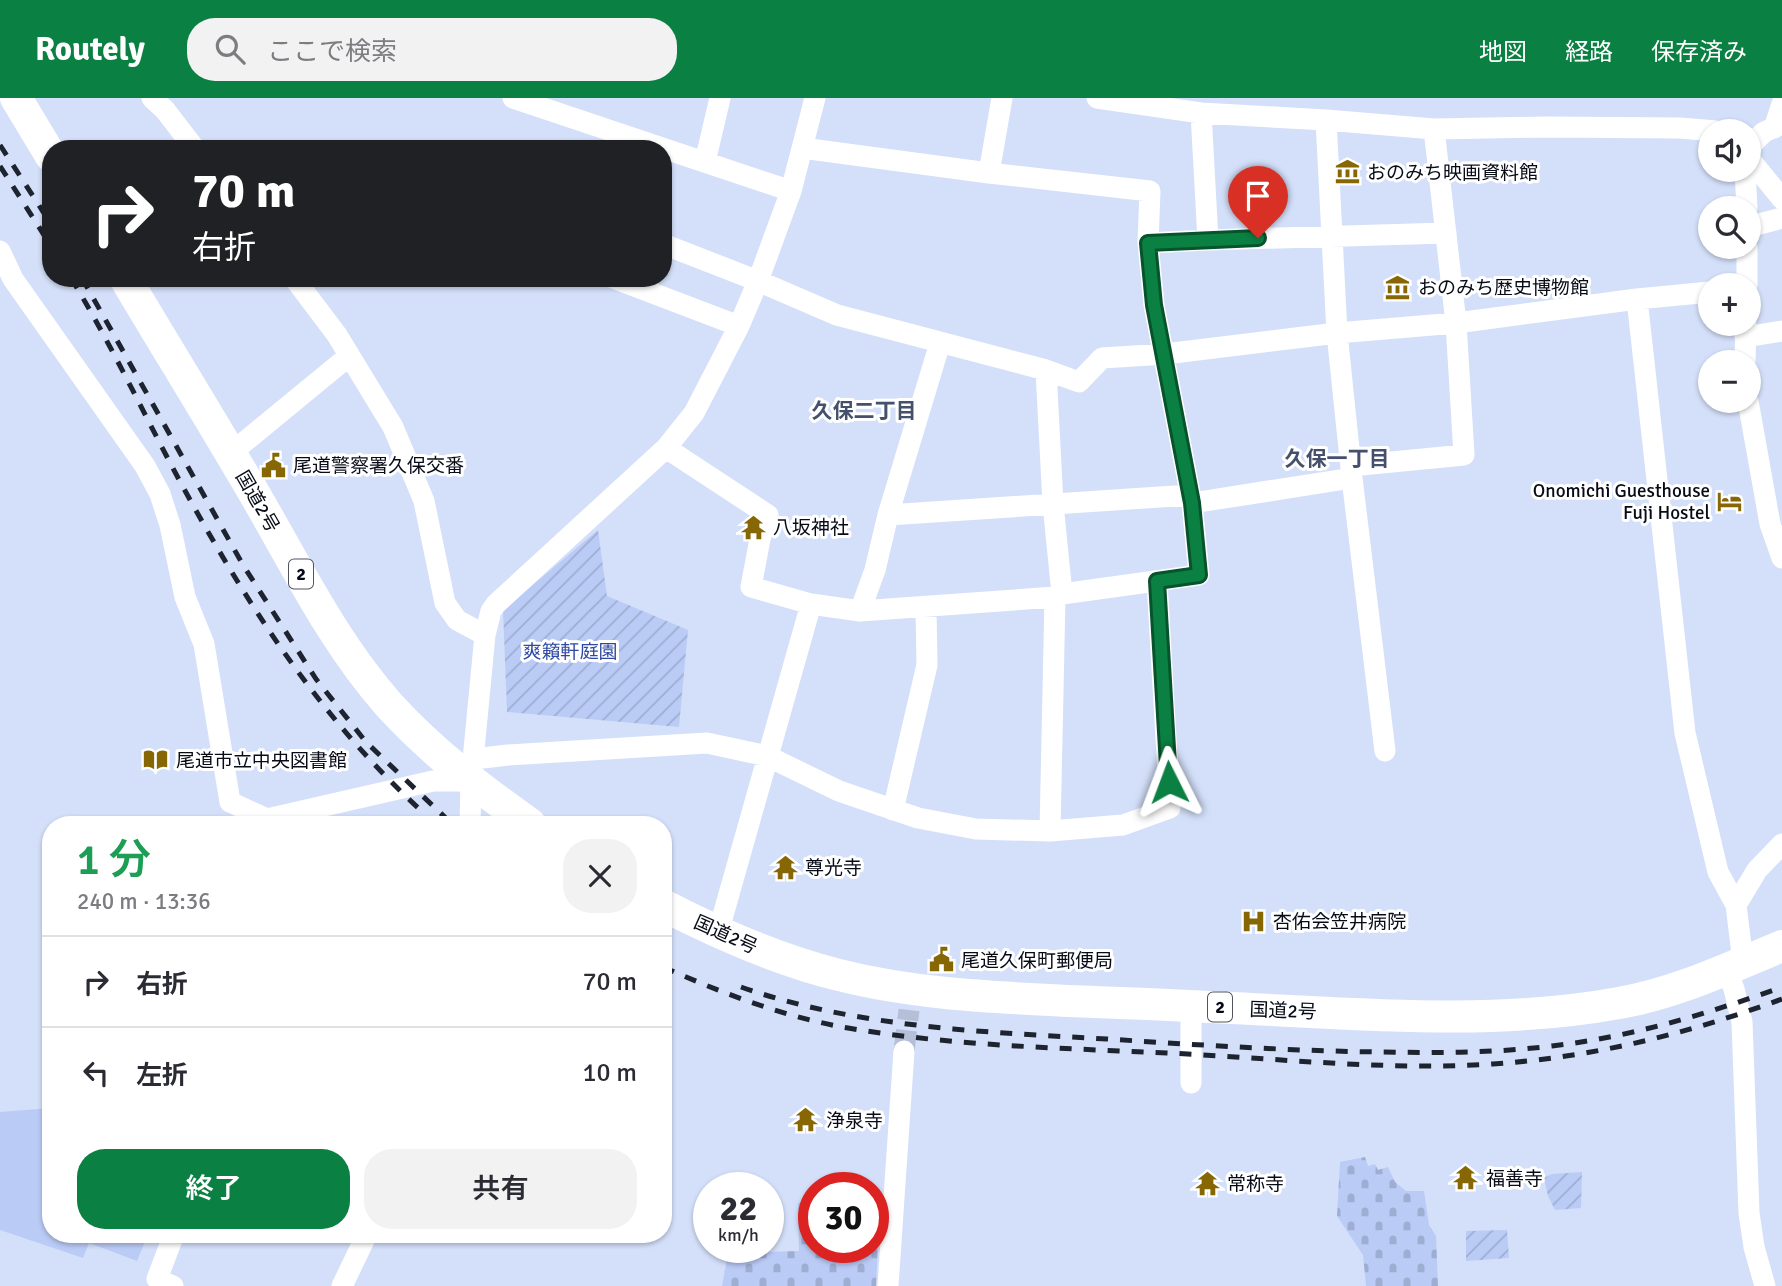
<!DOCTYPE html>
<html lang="ja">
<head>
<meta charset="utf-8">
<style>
	:root { --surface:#fff; --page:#f2f2f3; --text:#2b2b33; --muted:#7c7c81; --line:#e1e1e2; --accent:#0b8043 }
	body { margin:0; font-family:Signika,"Noto Sans JP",sans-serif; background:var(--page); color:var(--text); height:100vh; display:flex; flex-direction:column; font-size:26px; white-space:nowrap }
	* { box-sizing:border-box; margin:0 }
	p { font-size:23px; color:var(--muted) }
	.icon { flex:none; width:38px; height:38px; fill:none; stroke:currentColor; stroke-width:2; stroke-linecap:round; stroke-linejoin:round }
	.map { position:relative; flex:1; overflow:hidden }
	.panel { position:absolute; left:42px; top:718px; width:630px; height:427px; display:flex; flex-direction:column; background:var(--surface); border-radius:28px; box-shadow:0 2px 5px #0004 }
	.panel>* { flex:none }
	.guide { position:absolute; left:42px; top:42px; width:630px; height:147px; border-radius:28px; box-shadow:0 2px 5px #0004; background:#202124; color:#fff; overflow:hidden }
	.buttons { position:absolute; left:1698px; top:21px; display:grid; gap:14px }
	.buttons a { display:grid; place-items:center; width:63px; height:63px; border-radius:50%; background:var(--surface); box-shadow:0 2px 5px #0004; font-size:35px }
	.speed { position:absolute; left:693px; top:1074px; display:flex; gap:14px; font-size:35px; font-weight:700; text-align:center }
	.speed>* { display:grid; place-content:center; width:91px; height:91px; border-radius:50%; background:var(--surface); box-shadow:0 2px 5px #0004; line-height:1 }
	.speed small { font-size:18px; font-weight:400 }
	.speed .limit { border:10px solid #d22; background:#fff; color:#111 }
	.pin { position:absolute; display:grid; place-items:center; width:60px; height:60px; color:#fff; margin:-72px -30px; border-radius:50% 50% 50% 0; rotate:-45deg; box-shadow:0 0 7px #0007 }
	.pin .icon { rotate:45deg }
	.me { position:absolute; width:77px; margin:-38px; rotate:357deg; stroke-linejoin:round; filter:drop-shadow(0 0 5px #0008) }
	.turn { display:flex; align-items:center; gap:24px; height:147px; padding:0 35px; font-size:32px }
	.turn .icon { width:91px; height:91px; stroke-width:2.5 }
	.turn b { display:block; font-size:49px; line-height:60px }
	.round { display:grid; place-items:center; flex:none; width:74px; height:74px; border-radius:28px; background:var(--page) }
	.overview { display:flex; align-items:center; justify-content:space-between; height:119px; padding:0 35px }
	h1 { font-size:42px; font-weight:600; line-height:52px; color:#1e9e55 }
	.button { display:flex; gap:14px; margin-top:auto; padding:14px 35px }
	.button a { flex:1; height:80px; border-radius:28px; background:var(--accent); color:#fff; font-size:28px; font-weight:600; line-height:80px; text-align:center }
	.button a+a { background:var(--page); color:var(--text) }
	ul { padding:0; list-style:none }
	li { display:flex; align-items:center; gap:21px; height:91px; padding:0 35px; border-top:2px solid var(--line) }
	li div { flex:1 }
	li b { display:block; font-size:26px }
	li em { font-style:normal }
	header { display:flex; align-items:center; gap:42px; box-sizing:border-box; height:98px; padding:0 35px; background:var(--accent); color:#fff }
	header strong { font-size:33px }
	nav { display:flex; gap:38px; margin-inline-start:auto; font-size:24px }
	.search { width:490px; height:63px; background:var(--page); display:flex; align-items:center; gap:18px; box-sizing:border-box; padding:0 24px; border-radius:28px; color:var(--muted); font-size:26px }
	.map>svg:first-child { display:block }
	.cemetery { fill:url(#cemetery-stones) }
	.garden { fill:url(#garden-furrows) }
	.pitch { fill:#bacbf6 }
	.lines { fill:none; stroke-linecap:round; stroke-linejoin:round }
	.minor-tunnel { stroke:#b5c0d8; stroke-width:21; stroke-dasharray:21 10; stroke-linecap:butt }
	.minor { stroke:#fff; stroke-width:21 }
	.highway { stroke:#fff; stroke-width:32 }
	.rail { stroke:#1e2330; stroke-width:5; stroke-dasharray:12 12; stroke-linecap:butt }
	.route-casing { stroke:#07532c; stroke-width:18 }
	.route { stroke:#0b8043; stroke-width:12 }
	.labels { text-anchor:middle; stroke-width:6; stroke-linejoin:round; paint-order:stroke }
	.shield { fill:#fff; stroke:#51545c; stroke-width:2 }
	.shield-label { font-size:18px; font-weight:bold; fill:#070b16 }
	.poi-label { font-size:19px; fill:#070b16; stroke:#fff; text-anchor:start }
	.street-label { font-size:19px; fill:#070b16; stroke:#fff }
	.park-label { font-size:19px; fill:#2e49a4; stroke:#fff }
	.neighbourhood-label { font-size:21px; font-weight:bold; fill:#45516c; stroke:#fff }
</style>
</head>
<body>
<header>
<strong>Routely</strong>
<div class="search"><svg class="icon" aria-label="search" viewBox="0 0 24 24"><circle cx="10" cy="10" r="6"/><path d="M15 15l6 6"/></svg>ここで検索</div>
<nav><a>地図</a><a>経路</a><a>保存済み</a></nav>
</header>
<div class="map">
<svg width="1782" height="1188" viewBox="0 0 1782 1188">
	<defs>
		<pattern id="cemetery-stones" width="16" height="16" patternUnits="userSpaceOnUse" patternTransform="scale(1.75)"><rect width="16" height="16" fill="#bacbf6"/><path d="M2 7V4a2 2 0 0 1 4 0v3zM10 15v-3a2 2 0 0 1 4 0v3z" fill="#9eadd2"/></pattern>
		<pattern id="garden-furrows" width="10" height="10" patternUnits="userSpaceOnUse" patternTransform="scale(1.75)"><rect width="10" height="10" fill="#bacbf6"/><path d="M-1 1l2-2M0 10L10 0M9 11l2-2" fill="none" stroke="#9eadd2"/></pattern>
	</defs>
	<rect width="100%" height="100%" fill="#d4e0fa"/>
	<path class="cemetery" d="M1365,1059L1368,1068L1375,1066L1378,1072L1388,1069L1395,1084L1406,1093H1424L1429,1127L1436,1138L1438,1188H1366L1363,1157L1337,1118L1340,1064Z
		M798,1105H814V1150H873V1105H880L876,1188H722L728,1155L799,1153Z"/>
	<path class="garden" d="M598,432L607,498L688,532L679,629L507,614L503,512Z
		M1582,1074L1581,1110L1555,1112L1548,1098L1544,1080L1552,1076Z
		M1507,1132L1509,1160L1466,1163V1133Z"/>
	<path class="pitch" d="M51,1010V1136H148L137,1163L89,1145L83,1160L0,1132V1014Z"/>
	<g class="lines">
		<path class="minor-tunnel" d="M904,953L909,912"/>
		<path class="minor" d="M152,0L165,12L195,51
			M513,0L791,93
			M1097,0L1201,15L1326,22L1434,31L1546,29L1680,30L1716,33
			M1326,22L1337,235L1352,380L1385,653
			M1774,30L1782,6
			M1748,50L1764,34L1782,26
			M1748,59L1782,101
			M705,64L720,0
			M1745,72L1747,110
			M989,75L1002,0
			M1748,129L1782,120
			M1208,142L1446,135
			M1148,145L1208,142L1201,15
			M663,146L758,183L837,217L1046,272L1079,284L1102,260L1165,256L1337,235L1456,225L1637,201L1710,194
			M0,153L13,181L145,368L160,396L170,427L185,499L204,546L230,704L267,721L433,683H471
			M294,180L337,237L393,329L424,403L445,505L457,522L485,537
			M613,180L739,228
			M1747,187V149
			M1637,201L1685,635L1718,774L1736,807L1743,864
			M1745,239L1782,233
			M1745,264L1746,226
			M1046,272L1053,406L1062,496
			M1748,303L1770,426L1782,460
			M666,350L768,417L760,441L751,489L811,506
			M231,355L349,258
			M1351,368L1464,357L1456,225L1434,31
			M1192,405L1352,380
			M888,417L1190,397
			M860,513L875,472L888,417L940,245
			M474,661L508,657L707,645L767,658L839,693L918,720L976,731L1050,733L1123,727L1170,710L1157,483
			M893,712L927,567L926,510
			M470,726L471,683L485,537L491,513L496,506L666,350L694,315L739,228L758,183L791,93L815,0
			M1050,733L1055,499
			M1736,807L1757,772L1782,746
			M718,835L811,506L860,513L1055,499L1062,496L1199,477L1192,405L1154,207L1148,145L1150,93L989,75L802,50
			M1726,870L1734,891L1742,924L1749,1115L1754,1149L1765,1188
			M1191,985V908
			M173,1188L157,1181L174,1136
			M342,1188L367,1136
			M888,1188L904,953"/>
		<path class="highway" d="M16,0L51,58
			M125,180C169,254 215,328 258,402C299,473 335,546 389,607C431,653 479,690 530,726
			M663,807C719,836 778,862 839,877C914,896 991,899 1068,903C1129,905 1190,908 1252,911C1373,917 1499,927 1619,905C1676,895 1729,870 1782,848"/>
		<path class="rail" d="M0,47L51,126
			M0,68L51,148
			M71,180C116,254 152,334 194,409C257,522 329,630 426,717
			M82,180L243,467L316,581L366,644L452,726
			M663,869C722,895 784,919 848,930C953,948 1061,950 1167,955C1275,960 1385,973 1493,966C1594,959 1687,936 1782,901
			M741,889C858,930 985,934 1107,941C1199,947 1291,953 1382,954C1439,955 1495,955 1552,948C1631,939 1707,916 1782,889"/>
	</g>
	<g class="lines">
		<defs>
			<path id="route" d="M1169,684L1157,483L1199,477L1192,405L1154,207L1148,145L1258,140"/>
		</defs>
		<use href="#route" class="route-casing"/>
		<use href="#route" class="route"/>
	</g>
	<defs>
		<symbol id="museum-bare" viewBox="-9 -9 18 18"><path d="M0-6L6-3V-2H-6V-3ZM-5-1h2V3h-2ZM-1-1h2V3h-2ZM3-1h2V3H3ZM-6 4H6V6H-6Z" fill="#876703" stroke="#fff" stroke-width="2.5" paint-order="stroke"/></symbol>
		<symbol id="civic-bare" viewBox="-9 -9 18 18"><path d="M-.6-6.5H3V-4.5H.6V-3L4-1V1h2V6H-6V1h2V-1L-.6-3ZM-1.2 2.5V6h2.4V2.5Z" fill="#876703" stroke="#fff" stroke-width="2.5" paint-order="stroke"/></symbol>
		<symbol id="hotel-bare" viewBox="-9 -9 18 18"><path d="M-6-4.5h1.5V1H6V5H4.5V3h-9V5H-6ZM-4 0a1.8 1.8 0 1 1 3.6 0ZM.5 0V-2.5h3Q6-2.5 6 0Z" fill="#876703" stroke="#fff" stroke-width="2.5" paint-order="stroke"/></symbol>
		<symbol id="temple-bare" viewBox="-9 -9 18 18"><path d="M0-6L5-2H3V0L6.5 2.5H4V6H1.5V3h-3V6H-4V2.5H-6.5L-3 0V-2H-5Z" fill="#876703" stroke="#fff" stroke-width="2.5" paint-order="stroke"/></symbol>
		<symbol id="library-bare" viewBox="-9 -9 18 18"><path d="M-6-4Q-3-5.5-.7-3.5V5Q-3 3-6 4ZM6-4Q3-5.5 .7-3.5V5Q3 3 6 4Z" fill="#876703" stroke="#fff" stroke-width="2.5" paint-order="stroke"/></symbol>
		<symbol id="hospital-bare" viewBox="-9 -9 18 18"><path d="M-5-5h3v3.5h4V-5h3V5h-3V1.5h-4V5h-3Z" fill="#876703" stroke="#fff" stroke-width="2.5" paint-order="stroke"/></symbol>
	</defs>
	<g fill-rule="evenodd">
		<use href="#museum-bare" x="1330" y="56" width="35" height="35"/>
		<use href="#museum-bare" x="1380" y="172" width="35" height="35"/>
		<use href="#civic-bare" x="256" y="350" width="35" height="35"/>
		<use href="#hotel-bare" x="1712" y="386" width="35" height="35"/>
		<use href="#temple-bare" x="736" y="412" width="35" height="35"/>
		<use href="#library-bare" x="138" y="644" width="35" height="35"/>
		<use href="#temple-bare" x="768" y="752" width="35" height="35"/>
		<use href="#hospital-bare" x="1236" y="806" width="35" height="35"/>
		<use href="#civic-bare" x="924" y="844" width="35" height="35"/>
		<use href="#temple-bare" x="788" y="1004" width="35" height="35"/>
		<use href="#temple-bare" x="1448" y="1062" width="35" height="35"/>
		<use href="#temple-bare" x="1190" y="1068" width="35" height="35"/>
	</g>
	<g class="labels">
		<g class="shield">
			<rect x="289" y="461.5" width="24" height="29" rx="5"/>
			<rect x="1208" y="894.5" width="24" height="29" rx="5"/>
		</g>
		<g class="shield-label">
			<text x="301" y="482">2</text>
			<text x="1220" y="915">2</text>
		</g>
		<g class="poi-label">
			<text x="1367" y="81">おのみち映画資料館</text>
			<text x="1418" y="196">おのみち歴史博物館</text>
			<text x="293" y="374">尾道警察署久保交番</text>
			<text x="1710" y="399" text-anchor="end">Onomichi Guesthouse<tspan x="1710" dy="22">Fuji Hostel</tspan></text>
			<text x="773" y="436">八坂神社</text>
			<text x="176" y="669">尾道市立中央図書館</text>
			<text x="805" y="776">尊光寺</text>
			<text x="1273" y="830">杏佑会笠井病院</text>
			<text x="961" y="869">尾道久保町郵便局</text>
			<text x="826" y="1029">浄泉寺</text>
			<text x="1486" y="1087">福善寺</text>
			<text x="1227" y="1092">常称寺</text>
		</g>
		<g class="street-label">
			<text transform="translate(258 403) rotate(60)" y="7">国道2号</text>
			<text transform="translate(726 836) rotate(24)" y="7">国道2号</text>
			<text transform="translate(1283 912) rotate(2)" y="7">国道2号</text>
		</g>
		<g class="park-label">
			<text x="570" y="560">爽籟軒庭園</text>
		</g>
		<g class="neighbourhood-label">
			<text x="864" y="320">久保二丁目</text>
			<text x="1337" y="368">久保一丁目</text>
		</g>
	</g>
</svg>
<div class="buttons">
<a><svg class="icon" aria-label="sound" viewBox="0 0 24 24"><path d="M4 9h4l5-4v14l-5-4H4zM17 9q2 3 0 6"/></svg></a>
<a><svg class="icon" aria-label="search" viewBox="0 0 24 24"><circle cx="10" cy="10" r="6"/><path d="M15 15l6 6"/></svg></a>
<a>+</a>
<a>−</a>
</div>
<div class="speed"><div>22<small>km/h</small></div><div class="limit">30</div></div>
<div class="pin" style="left:1258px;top:140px;background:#d93025"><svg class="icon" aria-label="arrive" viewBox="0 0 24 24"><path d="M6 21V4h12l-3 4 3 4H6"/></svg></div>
<svg class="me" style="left:1169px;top:684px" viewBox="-20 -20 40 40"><path d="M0-17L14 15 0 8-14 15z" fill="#0b8043" stroke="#fff" stroke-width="4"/></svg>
<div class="guide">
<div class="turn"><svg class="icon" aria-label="right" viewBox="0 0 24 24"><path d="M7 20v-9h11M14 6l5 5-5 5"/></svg><div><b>70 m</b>右折</div></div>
</div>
<section class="panel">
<div class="overview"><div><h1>1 分</h1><p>240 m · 13:36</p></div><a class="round"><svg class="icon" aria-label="close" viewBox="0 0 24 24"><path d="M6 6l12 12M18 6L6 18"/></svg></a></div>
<ul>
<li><svg class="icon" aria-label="right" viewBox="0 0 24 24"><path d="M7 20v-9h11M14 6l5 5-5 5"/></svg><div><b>右折</b></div><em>70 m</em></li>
<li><svg class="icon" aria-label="left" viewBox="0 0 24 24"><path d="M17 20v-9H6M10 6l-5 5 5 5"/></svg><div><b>左折</b></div><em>10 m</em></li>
</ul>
<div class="button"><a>終了</a><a>共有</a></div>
</section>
</div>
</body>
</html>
